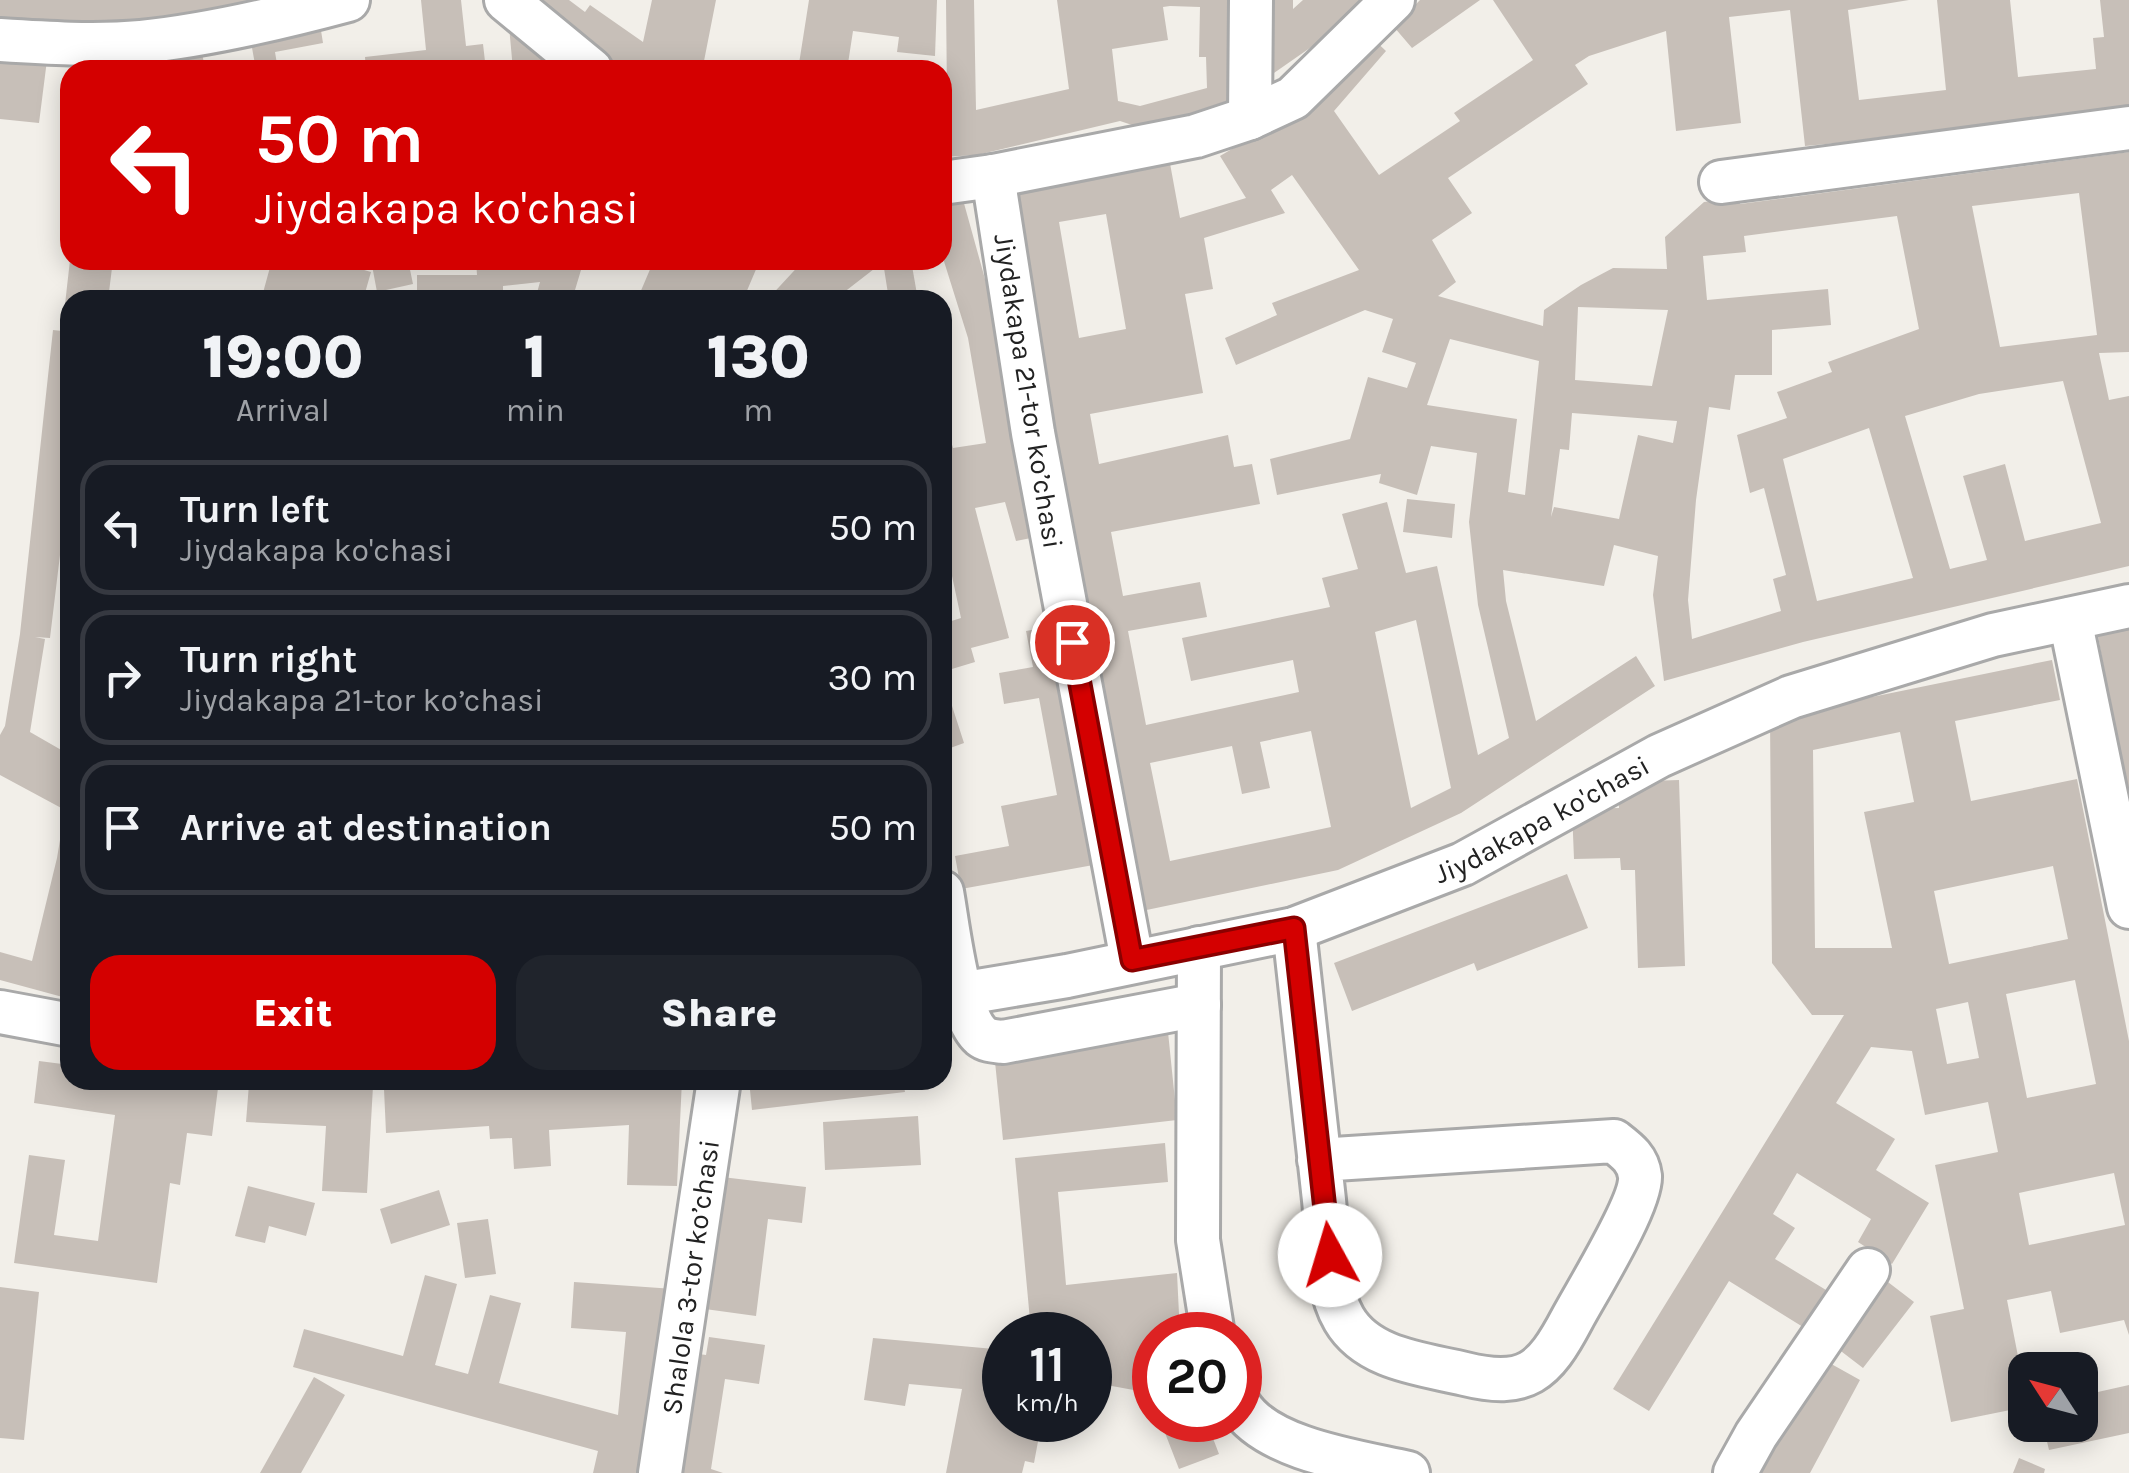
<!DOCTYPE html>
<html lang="en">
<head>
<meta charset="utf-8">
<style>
	:root { --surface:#171b24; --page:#20242c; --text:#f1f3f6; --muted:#9ea1a6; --line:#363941; --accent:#d40000 }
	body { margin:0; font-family:Karla,sans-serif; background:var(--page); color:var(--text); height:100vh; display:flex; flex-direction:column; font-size:38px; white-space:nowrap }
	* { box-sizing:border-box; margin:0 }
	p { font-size:32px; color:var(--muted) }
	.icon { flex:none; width:55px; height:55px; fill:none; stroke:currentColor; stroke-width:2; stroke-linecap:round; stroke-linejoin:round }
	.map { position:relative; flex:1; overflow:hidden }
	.panel { position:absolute; left:60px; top:290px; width:892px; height:800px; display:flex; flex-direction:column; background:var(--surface); border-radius:30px; box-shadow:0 5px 25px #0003 }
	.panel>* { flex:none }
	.top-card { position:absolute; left:60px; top:60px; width:892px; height:210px; border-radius:30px; box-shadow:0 5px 25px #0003; background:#d40000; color:#fff; overflow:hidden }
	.needle { width:65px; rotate:306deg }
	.tools { position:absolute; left:2008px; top:1352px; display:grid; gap:20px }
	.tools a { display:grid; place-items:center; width:90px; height:90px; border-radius:20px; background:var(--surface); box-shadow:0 5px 25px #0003; font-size:50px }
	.speed { position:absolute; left:982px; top:1312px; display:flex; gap:20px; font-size:50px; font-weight:700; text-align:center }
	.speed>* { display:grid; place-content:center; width:130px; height:130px; border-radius:50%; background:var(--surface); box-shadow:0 5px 25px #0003; line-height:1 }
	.speed small { font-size:25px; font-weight:400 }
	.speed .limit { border:15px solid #d22; background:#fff; color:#111 }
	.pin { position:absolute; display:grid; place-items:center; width:85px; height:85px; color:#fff; margin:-42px; border:5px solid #fff; border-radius:50%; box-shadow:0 2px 10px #0007 }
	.me { position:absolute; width:110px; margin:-55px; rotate:354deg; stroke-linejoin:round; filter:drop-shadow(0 0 8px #0008) }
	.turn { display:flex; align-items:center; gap:35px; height:210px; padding:0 30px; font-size:45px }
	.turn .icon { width:130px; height:130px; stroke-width:2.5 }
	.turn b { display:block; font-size:70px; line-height:85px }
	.eta { display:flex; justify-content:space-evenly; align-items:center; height:170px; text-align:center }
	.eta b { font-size:60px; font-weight:800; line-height:70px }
	.primary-button { display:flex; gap:20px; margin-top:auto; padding:20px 30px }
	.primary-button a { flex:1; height:115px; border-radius:30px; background:var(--accent); color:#fff; font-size:40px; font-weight:800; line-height:115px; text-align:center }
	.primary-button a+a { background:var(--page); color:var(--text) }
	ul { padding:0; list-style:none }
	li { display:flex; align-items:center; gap:30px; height:135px; margin:0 20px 15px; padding:0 10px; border:5px solid var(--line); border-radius:30px }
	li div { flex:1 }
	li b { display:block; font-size:38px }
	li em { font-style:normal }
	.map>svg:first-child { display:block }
	.building { fill:#c7bfb8; fill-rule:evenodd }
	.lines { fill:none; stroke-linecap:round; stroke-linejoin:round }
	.minor-casing { stroke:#a9a9a9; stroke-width:48 }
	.minor { stroke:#fff; stroke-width:42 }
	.route-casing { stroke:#8a0000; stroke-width:25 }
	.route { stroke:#d40000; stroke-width:18 }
	.labels { text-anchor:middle; stroke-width:9; stroke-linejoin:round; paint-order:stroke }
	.street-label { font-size:28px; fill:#222; stroke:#fff }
</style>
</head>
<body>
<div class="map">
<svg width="2129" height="1473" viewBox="0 0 2129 1473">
	<rect width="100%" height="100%" fill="#f2efe9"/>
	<path class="building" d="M0,0H249L248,4L142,25L30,21L0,17Z
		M421,0H461L466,46L483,44L486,70H366L365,57L426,50Z
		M520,0H569L585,12L590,5L643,42L652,0H716L704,61L738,70H606Z
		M809,0H937L935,56L897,52L899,37L853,31L847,70H798Z
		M946,0H974L976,110L1069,89L1057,0H1239L1240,95L1208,111L1141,128L1120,121L977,155L942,157V97H947ZM1170,6L1200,7L1199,57H1206L1207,88L1140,106L1118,101L1112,49L1168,40L1163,7Z
		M1255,0H1293V9L1303,0H1367L1340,27L1264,80Z
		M1420,0H1480L1412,48L1394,27Z
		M1493,0H1909L1848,10L1859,100L1946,90L1937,0H2010L2018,77L2096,69L2093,38L2104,37L2100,0H2129V105L1837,143L1805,146L1790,10L1729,17L1741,123L1676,131L1666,31L1589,56L1575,65L1588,84L1448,178L1472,213L1432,240L1456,282L1438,296L1543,326L1544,310L1581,285L1613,268L1667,269L1665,237L1704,202L1739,198L1740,204L2129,152V352L2099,353L2109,400L2129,396V566L1803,642L1664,681L1653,595L1658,556L1614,545L1604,586L1503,570L1506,601L1536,721L1636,656L1655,686L1461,813L1338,870L1137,912L1010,183L1169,158L1180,218L1246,198L1220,156L1242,143L1370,36L1386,51L1334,111L1379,175L1460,121L1454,113L1533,60ZM1292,175L1359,270L1272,303L1277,315L1225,338L1236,365L1365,310L1393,319L1382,352L1416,363L1407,388L1368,377L1350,439L1270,459L1277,495L1381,474L1379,483L1417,495L1431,446L1477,453L1469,522L1478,605L1509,738L1478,755L1437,566L1406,573L1387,502L1342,514L1358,569L1322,578L1330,607L1182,638L1191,681L1293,660L1299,692L1146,725L1128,631L1207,617L1200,582L1123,596L1111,532L1260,504L1252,464L1234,467L1228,435L1099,464L1090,414L1203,393L1185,294L1213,289L1204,238L1285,213L1271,190ZM2079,193L2097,335L2000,347L1972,206ZM1106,214L1126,329L1079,338L1059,222ZM1897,216L1919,329L1828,362L1832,372L1777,392L1787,418L1737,435L1750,493L1764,488L1786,575L1773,579L1781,611L1692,639L1688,600L1696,500L1709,407L1730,410L1735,375H1772V330L1831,325L1828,289L1707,300L1703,256L1746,252L1744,236ZM1578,307L1668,310L1652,386L1575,380ZM1450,339L1539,361L1525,495L1508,492L1517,419L1427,405ZM2063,381L2101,523L2025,541L2005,464L1963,476L1987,560L1950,569L1905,416L1979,394ZM1572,413L1677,421L1673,443L1638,435L1619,519L1554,507L1551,517L1560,449L1569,450ZM1869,428L1913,578L1817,601L1783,459ZM1416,620L1451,788L1411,808L1375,632ZM1311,731L1331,827L1170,861L1150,763L1232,746L1242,794L1270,788L1260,742Z
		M319,18L323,43L275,52L278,70H256L249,31Z
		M509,26L551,56V70H513Z
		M200,40L205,70H184L183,64L137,70H86L87,54Z
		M0,54L47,60L39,123L0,119Z
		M960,189L1000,333L1041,536L1016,541L1005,502L975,508L1009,638L971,648L975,662L942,672V624L961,618L952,576L942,579V412L953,448L986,443L968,338L942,255V191Z
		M70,260H113L108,300H70V472L50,638L35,637L45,639L30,732L70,755V999L0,980V952L32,961L57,858L65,810L0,775V735L5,726L20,634L53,330L62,331Z
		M272,260H349L347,265L371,272L363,300H261Z
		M371,260H408L413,284L377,292Z
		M476,260H584L572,300H535L540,282L503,286V300H417V275H477Z
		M654,260H760L743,300L732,297L731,300H637Z
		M804,260H911L918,300H889L883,262L834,300H767Z
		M1407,499L1455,504L1452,538L1403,532Z
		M2129,619V797H2127L2096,625Z
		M1054,626L1099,864L961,889L955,856L1009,846L1001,806L1057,795L1039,698L1004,704L999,673L1033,667L1026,631Z
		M2052,660L2060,700L1955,721L1971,801L2077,779L2129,1041V1335L2124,1320L2060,1333L2051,1291L2007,1300L2025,1392V1407L1951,1422L1930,1316L1964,1309L1935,1165L1998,1152L1988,1102L1925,1115L1912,1051L1871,1047L1836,1103L1895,1139L1876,1170L1929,1203L1892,1264L1858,1242L1871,1219L1797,1173L1773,1214L1795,1228L1775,1259L1826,1290L1803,1327L1729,1281L1649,1411L1613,1389L1844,1015H1812L1772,963L1770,718ZM1900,732L1914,802L1864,812L1892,948H1815L1813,750ZM2053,866L2068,939L1949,964L1934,891ZM2075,980L2096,1084L2027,1098L2006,994ZM1968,1002L1979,1058L1947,1064L1936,1009ZM2114,1173L2125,1225L2029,1245L2019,1193Z
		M943,678L964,743L942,751V679Z
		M1679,780L1685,966L1638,968L1635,870H1621L1620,858L1574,859L1572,809L1619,808L1618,782Z
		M1567,874L1588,928L1477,971L1474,963L1352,1011L1334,963Z
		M1168,1032L1177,1120L1003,1140L994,1052Z
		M39,1061L70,1065V1080H219L212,1136L187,1133L180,1185L170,1183L157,1283L14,1263L29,1155L65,1160L54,1235L98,1241L115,1115L34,1103Z
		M486,1080H682L677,1186L627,1185L629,1125L549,1130L551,1166L514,1169L512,1138L490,1139L489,1126L386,1133L384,1089L486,1083Z
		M749,1080H903L905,1092L752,1110Z
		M301,1082L373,1086L367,1193L322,1191L326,1126L246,1122L249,1084L301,1087Z
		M918,1116L921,1165L825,1170L823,1122Z
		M1165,1143L1168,1182L1058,1192L1066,1285L1177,1273L1180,1335H1155V1406L1150,1393L1090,1382V1335H1016L1017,1328L1031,1331L1015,1158Z
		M722,1177L806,1187L802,1223L768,1219L756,1316L705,1309Z
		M248,1186L315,1203L306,1236L269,1226L265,1243L235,1236Z
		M439,1190L450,1225L391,1244L380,1209Z
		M488,1219L496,1274L465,1278L457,1223Z
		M425,1275L457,1284L435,1365L468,1374L490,1295L521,1303L499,1383L618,1415L626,1332L571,1328L574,1282L674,1289L656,1473H593L598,1451L293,1367L304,1329L403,1356Z
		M1884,1279L1914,1302L1863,1368L1833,1345Z
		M0,1287L39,1292L24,1440L0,1438Z
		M709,1337L765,1345L759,1384L725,1379L711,1469L723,1473H667L685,1352L706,1355Z
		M873,1338L1005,1350V1420H1042L1034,1463L1025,1461L1022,1473H946L962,1389L909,1384L905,1406L864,1400Z
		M1817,1356L1860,1380L1810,1473H1754Z
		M314,1377L345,1395L301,1473H260Z
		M2129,1385V1433L2049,1450L2043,1425H2080V1396Z
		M1160,1420H1206L1219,1454L1179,1469Z
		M2019,1458L2045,1469L2044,1473H2013Z"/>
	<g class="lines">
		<defs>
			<g id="minor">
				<path d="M506,0L591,70"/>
				<path d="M0,40C46,43 95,46 141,42C209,35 281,18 348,0"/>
				<path d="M1250,118L1251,0"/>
				<path d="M993,176L1033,433L1132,960"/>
				<path d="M1721,182L2129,128"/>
				<path d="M942,183L993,176L1196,136L1250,118L1293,98L1393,0"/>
				<path d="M2070,619L2129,907"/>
				<path d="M942,892C948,924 957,1015 981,1036C987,1041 995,1041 1003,1042L1199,1005"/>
				<path d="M1294,929C1304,1019 1314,1110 1324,1200C1328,1237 1325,1287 1344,1319C1368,1360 1424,1364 1465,1374C1526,1389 1544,1372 1572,1319C1587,1291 1642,1203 1640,1176C1638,1159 1627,1151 1614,1141L1319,1160"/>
				<path d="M1199,948L1198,1240L1213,1335"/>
				<path id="s1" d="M942,997L1067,976L1294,929L1463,864L1659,756L1791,697L1993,635L2129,606"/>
				<path d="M0,1012L70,1025"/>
				<path d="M1240,1406C1268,1450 1360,1462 1408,1473"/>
				<path d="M660,1473L719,1080"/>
				<path d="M1735,1473L1756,1435L1868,1270"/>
			</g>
		</defs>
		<use href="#minor" class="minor-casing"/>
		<use href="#minor" class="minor"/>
	</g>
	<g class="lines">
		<defs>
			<path id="route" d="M1072,642L1132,960L1294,928L1330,1255"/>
		</defs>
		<use href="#route" class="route-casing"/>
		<use href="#route" class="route"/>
	</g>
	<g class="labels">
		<g class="street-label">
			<text transform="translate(1029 391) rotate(81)" y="10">Jiydakapa 21-tor koʼchasi</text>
			<text dy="10" stroke="none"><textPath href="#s1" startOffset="630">Jiydakapa ko'chasi</textPath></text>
			<text transform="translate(690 1277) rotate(-82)" y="10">Shalola 3-tor koʼchasi</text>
		</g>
	</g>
</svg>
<div class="tools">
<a><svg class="needle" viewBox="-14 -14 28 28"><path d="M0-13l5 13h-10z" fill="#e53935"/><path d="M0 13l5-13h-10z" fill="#9ea1a6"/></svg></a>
</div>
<div class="speed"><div>11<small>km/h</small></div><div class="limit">20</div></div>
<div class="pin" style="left:1072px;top:642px;background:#d93025"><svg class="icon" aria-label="arrive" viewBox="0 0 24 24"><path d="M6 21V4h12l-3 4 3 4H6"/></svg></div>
<svg class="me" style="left:1330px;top:1255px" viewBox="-20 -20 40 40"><circle r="19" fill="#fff"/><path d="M0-13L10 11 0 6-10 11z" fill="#d40000"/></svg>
<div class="top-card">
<div class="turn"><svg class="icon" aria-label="left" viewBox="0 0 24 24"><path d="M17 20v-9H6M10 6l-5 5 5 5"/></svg><div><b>50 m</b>Jiydakapa ko'chasi</div></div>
</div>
<section class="panel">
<div class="eta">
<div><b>19:00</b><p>Arrival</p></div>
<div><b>1</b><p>min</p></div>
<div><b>130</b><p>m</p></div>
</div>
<ul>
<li><svg class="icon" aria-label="left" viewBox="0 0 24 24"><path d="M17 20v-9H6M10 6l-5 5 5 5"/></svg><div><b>Turn left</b><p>Jiydakapa ko'chasi</p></div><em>50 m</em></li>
<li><svg class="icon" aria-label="right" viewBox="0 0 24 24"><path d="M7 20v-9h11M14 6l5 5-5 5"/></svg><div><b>Turn right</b><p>Jiydakapa 21-tor koʼchasi</p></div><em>30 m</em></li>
<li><svg class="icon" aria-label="arrive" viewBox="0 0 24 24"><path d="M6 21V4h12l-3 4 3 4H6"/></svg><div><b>Arrive at destination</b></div><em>50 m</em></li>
</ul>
<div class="primary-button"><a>Exit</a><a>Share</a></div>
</section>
</div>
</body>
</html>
